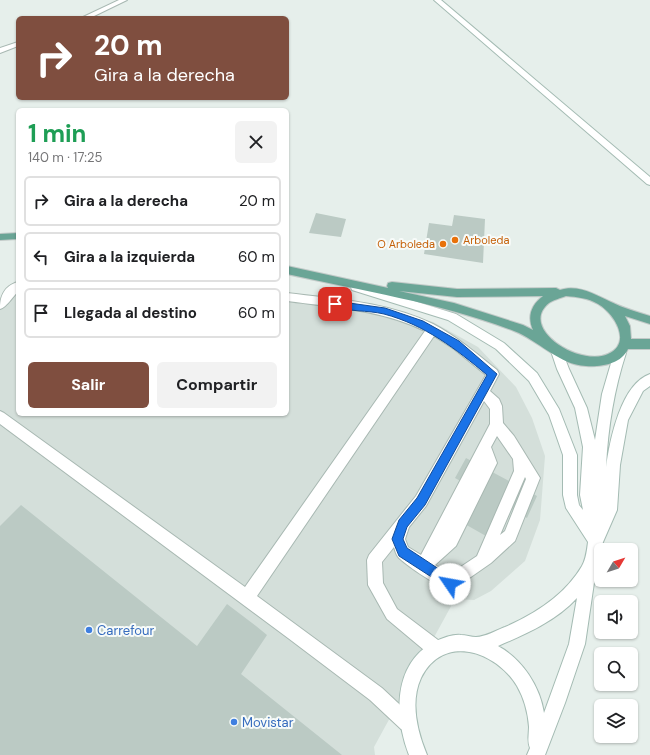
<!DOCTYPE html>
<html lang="es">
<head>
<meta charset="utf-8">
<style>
	:root { --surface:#fff; --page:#f2f2f2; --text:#202124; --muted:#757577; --line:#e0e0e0; --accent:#7f4e3f }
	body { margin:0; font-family:"DM Sans",sans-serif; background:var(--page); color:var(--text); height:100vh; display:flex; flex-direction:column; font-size:15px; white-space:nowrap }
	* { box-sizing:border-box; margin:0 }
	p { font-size:13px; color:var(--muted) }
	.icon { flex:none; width:22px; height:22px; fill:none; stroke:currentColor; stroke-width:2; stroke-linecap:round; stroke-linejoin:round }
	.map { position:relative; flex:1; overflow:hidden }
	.side { position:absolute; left:16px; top:108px; width:273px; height:308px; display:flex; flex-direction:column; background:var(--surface); border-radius:6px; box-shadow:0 1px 3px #0004 }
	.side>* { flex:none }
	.top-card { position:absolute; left:16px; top:16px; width:273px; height:84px; border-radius:6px; box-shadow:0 1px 3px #0004; background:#7f4e3f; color:#fff; overflow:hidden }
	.needle { width:26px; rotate:51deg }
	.fabs { position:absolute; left:594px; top:543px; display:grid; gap:8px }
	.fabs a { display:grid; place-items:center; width:44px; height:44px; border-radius:6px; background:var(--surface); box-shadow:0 1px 3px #0004; font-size:20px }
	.pin { position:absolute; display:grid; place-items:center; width:34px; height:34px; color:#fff; margin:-17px; border-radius:8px; box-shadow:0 2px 6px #0006 }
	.me { position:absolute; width:44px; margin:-22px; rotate:303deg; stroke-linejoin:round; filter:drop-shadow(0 0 3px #0008) }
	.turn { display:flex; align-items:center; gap:14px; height:84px; padding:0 12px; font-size:18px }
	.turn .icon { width:52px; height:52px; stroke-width:2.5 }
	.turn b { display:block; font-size:28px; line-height:34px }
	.round { display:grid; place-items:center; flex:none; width:42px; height:42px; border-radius:6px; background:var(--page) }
	.head { display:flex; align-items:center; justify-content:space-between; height:68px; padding:0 12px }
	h1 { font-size:24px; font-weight:700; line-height:30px; color:#1e9e55 }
	.action { display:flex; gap:8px; margin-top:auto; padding:8px 12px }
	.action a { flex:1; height:46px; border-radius:6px; background:var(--accent); color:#fff; font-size:16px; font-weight:700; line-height:46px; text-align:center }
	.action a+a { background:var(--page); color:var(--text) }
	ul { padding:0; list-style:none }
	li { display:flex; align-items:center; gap:12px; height:50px; margin:0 8px 6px; padding:0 4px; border:2px solid var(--line); border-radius:6px }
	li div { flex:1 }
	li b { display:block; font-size:15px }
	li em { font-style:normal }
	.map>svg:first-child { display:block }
	.built { fill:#d4dfda }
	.building { fill:#bbcac4 }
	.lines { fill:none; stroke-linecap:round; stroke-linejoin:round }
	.lane-casing { stroke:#a8b8b2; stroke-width:2 }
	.street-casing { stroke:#a8b8b2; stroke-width:2 }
	.secondary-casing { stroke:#a4bbb3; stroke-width:2 }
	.primary-casing { stroke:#c2cac8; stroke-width:2 }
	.lane { fill:#fff; fill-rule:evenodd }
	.street { fill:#fff; fill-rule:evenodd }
	.secondary { fill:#fff; fill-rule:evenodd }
	.primary { fill:#6aa596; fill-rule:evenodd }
	.route { fill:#1a73e8; stroke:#114b97 }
	.food-dot { fill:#e8710a; stroke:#f7fbf9; stroke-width:1.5 }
	.shop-dot { fill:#3f7fe0; stroke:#f7fbf9; stroke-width:1.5 }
	.labels { text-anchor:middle; stroke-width:4; stroke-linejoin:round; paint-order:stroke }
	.food-label { font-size:11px; fill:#c56008; stroke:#f7fbf9; text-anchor:start }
	.near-shop-label { font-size:13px; fill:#366cbe; stroke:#f7fbf9; text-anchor:start }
</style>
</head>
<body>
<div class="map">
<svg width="650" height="755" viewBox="0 0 650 755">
	<rect width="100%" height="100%" fill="#e6efeb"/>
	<path class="built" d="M18,279V414H287V293L367,303L433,322L478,347L516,387L532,418L545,456L540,520L525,561L491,591L474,600L455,599L374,747L375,755H0V298L8,287Z"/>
	<path class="building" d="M316,213L346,219L341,237L309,233Z
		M454,215L485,219L483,263L424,254L429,223L452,226Z
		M466,458L537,496L527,518L501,503L486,536L463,523L479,491L455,478Z
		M21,505L197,646L227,604L256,626L267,635L241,674L342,755H0V526Z"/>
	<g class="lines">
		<defs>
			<path id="lane" d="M18,282V292C12,297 7,307 0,309C0,296 4,286 18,282Z
				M287,293C336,299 388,302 433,324C456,336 477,354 497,370L499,374L490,391L499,399L502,406L503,423L514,436L540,478L515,541L491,563L455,588L450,591C436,585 410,568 399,558C396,555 395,550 394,547L382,562L383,583L397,609L442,643L444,649L442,655L436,657L430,655L387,619L368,585L367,560L369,555L416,496L486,375L454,349L434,336L257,596L382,688L413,717L416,723L413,729L407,732L401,729L370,700L288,638L0,424V411L4,413L245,587L425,331C383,310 333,307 287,301ZM484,401L490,409V424L421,555L408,547L405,539L409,527L426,506ZM497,436L513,459L514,471L477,556L450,574L435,565L456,546L495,467L497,463L491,447ZM525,477L526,479L505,531L500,535Z"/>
			<path id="street" d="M119,0H127L90,18H81Z
				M18,42V46L0,53V48Z"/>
			<path id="secondary" d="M434,0H441L650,177V185L647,184Z
				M356,283L456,314L504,343L537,373L559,409L577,455V495L579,505L583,510L580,495L583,447L575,408L557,369L551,351L553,348L557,346L561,348L569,369L587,408L595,440L602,394L614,353L616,350L620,348L624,350L626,353C614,390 608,427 606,467C610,439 621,384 650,374V386L643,391L628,420L620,465L617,510L603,542L596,569L585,644L565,703L545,755H527L530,748C527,741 529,734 529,727C528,713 524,698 517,686C496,651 443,633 421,678C410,702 417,731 427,755H409C395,719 392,666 432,643C440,639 453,634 461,635C466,635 471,637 476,637C485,637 497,630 505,627C535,614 565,595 582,566C586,559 587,550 588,542L566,508L563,495V455L549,415L529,381L496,349L448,320L352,290L351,287L352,284ZM577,598L569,644L544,713C540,686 522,659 498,646C526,634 556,621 577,598Z"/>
			<path id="primary" d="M18,233V239L0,240V234Z
				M287,266L388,288L387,286L388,283L392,282L457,289L556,288L560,290C578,284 596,295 611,302C623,308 637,312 650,316V324L625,316L630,326L631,339H650V349H628C621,364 602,367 586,366C559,365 538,340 514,331C441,303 362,291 287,274ZM399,291L457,297L543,296C531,305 527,317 533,330L523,325L454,303ZM566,296C577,297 588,298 598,304C614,313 633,343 608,354C579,367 518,328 549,303C553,300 561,298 566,296Z"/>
		</defs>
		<use href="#lane" class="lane-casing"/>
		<use href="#street" class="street-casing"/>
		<use href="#secondary" class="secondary-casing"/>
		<use href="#primary" class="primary-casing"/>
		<use href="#lane" class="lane"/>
		<use href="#street" class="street"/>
		<use href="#secondary" class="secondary"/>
		<use href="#primary" class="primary"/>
	</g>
	<path class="route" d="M335,301L385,308L423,321L459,341L497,374L425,505L407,527L403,539L407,548L454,579L456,584L454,588L450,589L399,556L392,539L399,520L417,498L487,375C456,349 425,325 384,314C367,310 349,312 332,306L331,304Z"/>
	<g class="food-dot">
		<circle cx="455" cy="240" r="4"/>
		<circle cx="443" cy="244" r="4"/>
	</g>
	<g class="shop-dot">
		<circle cx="89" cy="630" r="4"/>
		<circle cx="234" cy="722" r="4"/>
	</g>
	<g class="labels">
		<g class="food-label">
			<text x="463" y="244">Arboleda</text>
			<text x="435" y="248" text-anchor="end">O Arboleda</text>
		</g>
		<g class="near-shop-label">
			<text x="97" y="635">Carrefour</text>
			<text x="242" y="727">Movistar</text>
		</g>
	</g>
</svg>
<div class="fabs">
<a><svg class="needle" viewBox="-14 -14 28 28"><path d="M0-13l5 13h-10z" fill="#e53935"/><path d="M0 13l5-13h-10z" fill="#757577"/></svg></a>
<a><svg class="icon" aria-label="sound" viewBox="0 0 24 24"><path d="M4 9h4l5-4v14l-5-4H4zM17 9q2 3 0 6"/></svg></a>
<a><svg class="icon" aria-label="search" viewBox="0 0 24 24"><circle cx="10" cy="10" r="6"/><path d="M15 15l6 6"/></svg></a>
<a><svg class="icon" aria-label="layers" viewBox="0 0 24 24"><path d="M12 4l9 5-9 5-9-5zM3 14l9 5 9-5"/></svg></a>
</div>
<div class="pin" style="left:335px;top:304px;background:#d93025"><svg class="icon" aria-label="arrive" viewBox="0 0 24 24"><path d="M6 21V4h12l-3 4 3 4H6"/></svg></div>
<svg class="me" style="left:450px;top:584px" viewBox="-20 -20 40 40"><circle r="19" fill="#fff"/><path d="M0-13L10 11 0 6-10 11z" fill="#1a73e8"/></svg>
<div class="top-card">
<div class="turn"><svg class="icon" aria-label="right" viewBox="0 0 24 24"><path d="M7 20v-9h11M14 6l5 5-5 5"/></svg><div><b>20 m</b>Gira a la derecha</div></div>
</div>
<section class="side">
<div class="head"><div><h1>1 min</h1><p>140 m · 17:25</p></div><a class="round"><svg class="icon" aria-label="close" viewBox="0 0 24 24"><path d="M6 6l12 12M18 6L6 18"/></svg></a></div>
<ul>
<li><svg class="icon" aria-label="right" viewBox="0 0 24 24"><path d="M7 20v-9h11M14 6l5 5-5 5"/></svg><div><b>Gira a la derecha</b></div><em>20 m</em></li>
<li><svg class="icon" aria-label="left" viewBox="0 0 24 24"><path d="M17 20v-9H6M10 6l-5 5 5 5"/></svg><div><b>Gira a la izquierda</b></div><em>60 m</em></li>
<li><svg class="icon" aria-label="arrive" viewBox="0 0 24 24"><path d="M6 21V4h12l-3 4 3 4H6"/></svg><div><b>Llegada al destino</b></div><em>60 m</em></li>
</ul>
<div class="action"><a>Salir</a><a>Compartir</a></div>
</section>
</div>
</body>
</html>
